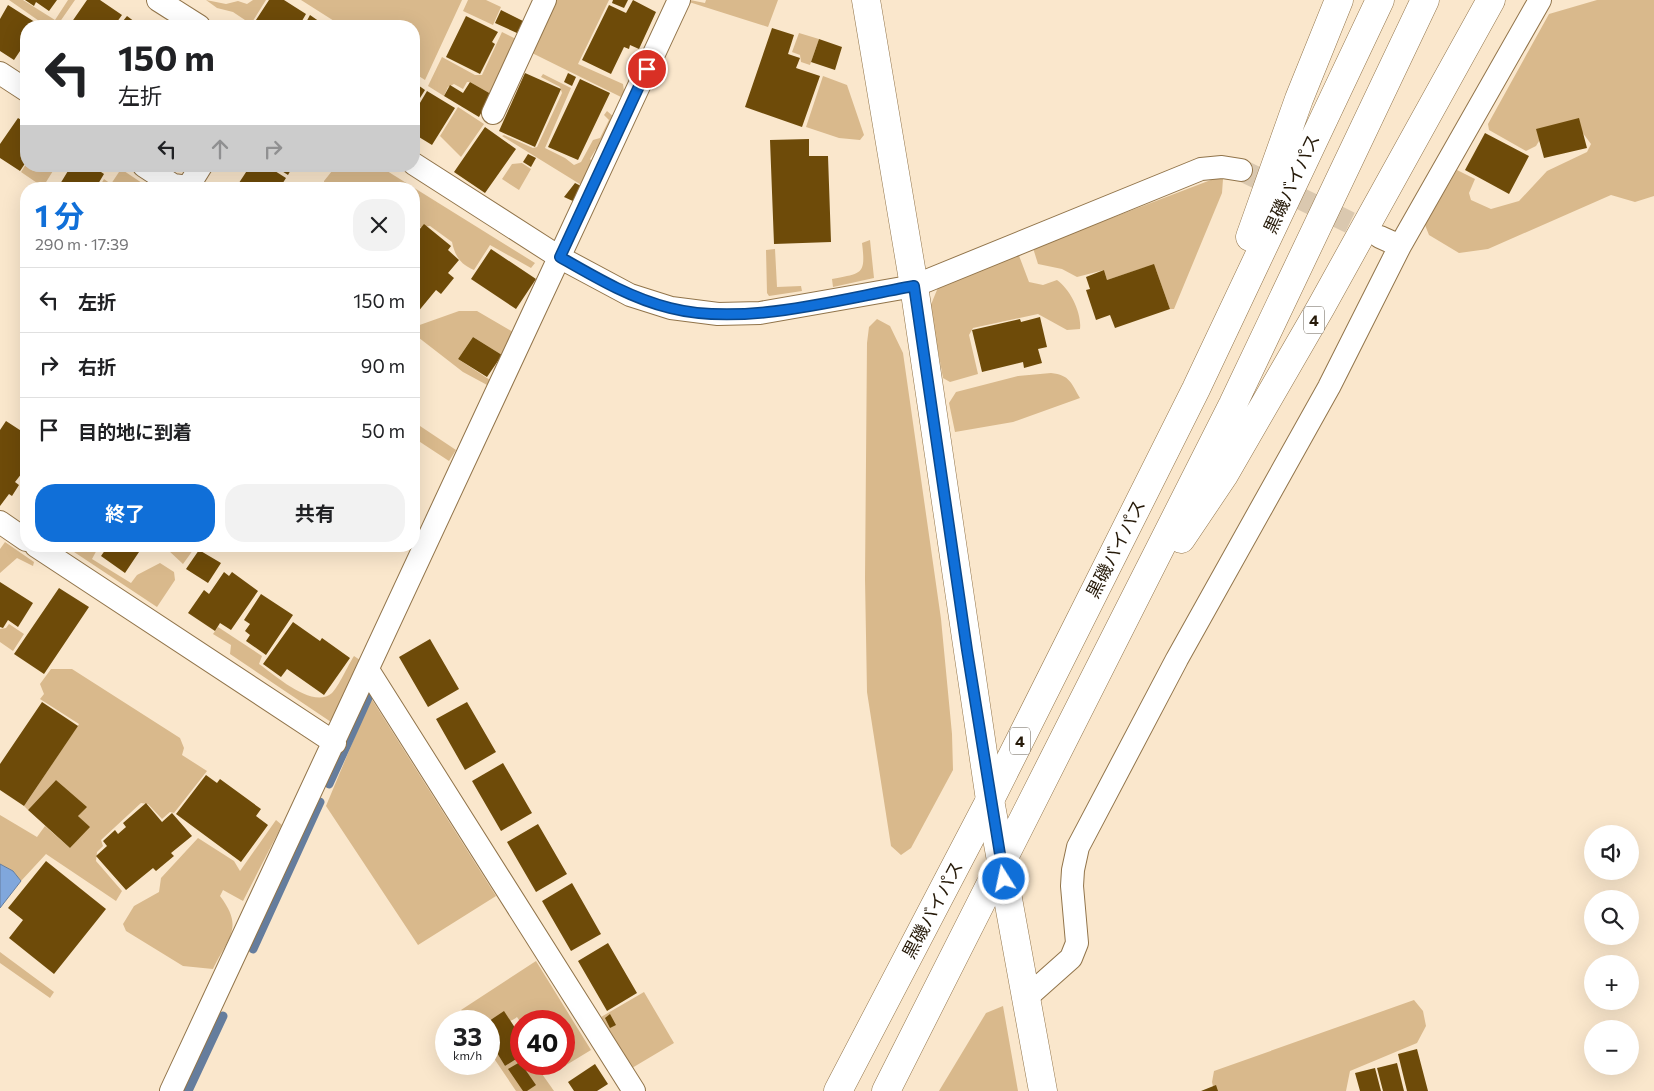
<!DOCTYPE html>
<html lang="ja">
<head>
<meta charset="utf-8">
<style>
	:root { --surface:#fff; --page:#f2f2f2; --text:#202124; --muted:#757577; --line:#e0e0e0; --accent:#106fd8 }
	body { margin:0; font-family:Commissioner,"Noto Sans JP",sans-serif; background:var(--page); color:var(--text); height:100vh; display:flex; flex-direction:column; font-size:19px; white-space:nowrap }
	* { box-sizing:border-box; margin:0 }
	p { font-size:16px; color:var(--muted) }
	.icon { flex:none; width:28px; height:28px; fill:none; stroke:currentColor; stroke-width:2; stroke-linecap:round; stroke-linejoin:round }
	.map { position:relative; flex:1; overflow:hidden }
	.side { position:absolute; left:20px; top:182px; width:400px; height:370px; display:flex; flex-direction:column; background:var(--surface); border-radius:20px; box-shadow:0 5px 20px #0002 }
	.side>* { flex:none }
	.top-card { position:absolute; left:20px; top:20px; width:400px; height:152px; border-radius:20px; box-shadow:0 5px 20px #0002; background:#fff; color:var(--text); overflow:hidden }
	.fabs { position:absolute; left:1584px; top:825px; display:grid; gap:10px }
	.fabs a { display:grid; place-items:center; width:55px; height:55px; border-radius:50%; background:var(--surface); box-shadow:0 5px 20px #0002; font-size:25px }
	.speed { position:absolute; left:435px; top:1010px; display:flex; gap:10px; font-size:25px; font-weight:700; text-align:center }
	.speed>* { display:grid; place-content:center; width:65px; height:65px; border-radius:50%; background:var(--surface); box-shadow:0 5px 20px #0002; line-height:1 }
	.speed small { font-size:12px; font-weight:400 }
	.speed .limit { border:8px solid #d22; background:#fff; color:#111 }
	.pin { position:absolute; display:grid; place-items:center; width:42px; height:42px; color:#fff; margin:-21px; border:2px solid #fff; border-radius:50%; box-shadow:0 1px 5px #0007 }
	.me { position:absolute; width:55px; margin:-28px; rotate:350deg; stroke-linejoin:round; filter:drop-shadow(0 0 4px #0008) }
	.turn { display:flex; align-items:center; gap:18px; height:105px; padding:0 15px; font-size:22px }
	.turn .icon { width:65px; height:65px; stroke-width:2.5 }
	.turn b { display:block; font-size:35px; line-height:42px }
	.lanes { display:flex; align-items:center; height:48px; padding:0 15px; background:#0003; justify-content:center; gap:25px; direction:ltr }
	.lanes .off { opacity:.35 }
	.round { display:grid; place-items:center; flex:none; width:52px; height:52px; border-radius:20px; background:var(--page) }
	.headline { display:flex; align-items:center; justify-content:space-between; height:85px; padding:0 15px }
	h1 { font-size:30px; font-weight:700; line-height:38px; color:var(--accent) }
	.primary-button { display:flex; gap:10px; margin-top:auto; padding:10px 15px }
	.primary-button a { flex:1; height:58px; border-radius:20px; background:var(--accent); color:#fff; font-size:20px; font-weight:700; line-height:58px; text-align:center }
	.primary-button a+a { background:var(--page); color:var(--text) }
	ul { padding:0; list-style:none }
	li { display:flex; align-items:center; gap:15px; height:65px; padding:0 15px; border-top:1px solid var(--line) }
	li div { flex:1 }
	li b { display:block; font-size:19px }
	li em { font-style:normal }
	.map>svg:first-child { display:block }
	.green { fill:#d9b98c }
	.water { fill:#80a7dc; stroke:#657d9d }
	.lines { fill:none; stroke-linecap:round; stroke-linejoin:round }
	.stream { stroke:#657d9d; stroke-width:9 }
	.building { fill:#6e4b09 }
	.minor-tunnel { stroke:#dac8af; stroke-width:22; stroke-dasharray:22 11; stroke-linecap:butt }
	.minor-casing { stroke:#91744a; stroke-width:24 }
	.tertiary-casing { stroke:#91744a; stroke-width:29 }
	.trunk-casing { stroke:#91744a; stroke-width:29 }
	.minor { stroke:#fff; stroke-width:22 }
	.tertiary { stroke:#fff; stroke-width:28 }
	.trunk { stroke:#fff; stroke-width:28 }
	.route-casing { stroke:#0a488c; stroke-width:12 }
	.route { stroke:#106fd8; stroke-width:9 }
	.labels { text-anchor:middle; stroke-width:5; stroke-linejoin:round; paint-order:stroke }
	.shield { fill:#fff; stroke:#675f53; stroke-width:1 }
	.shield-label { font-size:16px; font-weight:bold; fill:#261a09 }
	.street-label { font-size:18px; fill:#261a09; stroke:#fff }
</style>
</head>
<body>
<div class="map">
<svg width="1654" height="1091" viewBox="0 0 1654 1091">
	<rect width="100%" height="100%" fill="#fae7cc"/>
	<path class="green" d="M9,0H23L55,20L68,0H75L57,26H41L42,23Z
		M206,0L226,4L238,1L247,4L253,0H266L251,24L233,12L217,8Z
		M301,0H462L425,80L414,73V26H342Z
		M468,0H486L501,7L493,25L463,11Z
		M555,0H609L578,64L623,84L624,91L621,97L530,52Z
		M690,0L705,3L706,0H778L768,27L689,2Z
		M1597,0H1654V196L1635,202L1611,195L1488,249L1459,253L1429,235L1425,225L1457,170L1475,179L1469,193L1471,200L1491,209L1519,201L1547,171L1587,152L1591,144L1576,124L1544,133L1536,146L1526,151L1489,130L1488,124L1549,14Z
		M502,32L516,39L491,94L470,82H467L463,89L454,84L448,87L444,96L428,86L442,57L475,75H482Z
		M799,33L819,39L810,65L801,62L800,55L792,52Z
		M543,74L571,88L545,148L565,158L574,165L581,162L593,140L600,138L609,120L604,115L607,111L615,118L600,151L596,149L590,159L595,164L583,186L502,136L504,135L533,148L537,147L562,93L560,87L541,77Z
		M823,76L847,85L864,135L860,140L839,138L806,127Z
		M458,107L484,124L461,157L440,136Z
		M522,163L531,169L519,190L502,179L512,164Z
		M26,164V166H56L43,187L21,172Z
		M336,166H379L535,263L531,268L490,245L474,270C460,264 455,256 452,242L430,226L416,228L414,230V189H324V181Z
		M121,169L151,189H98L104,179L111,184Z
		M1216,178L1223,179L1222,193L1174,309H1170L1156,270L1146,267L1107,280L1104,270L1077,277L1062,269L1038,264L1033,248Z
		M870,240L874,278L833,287L832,279C862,273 866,275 862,243Z
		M775,249L777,287L801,286L802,291L769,296L767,293L766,250Z
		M1018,253L1029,282L1043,285L1057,280C1070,289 1082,313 1080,329L1067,330L1038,314L973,328L969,335L978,374L950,382L943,378L930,307L939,285Z
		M459,311H477L513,332L502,355L473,337L458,359L490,380L489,386L463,372L414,334V327Z
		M877,319L890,326L903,353L941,619L952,734L953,770L911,848L901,855L891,846L867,692L865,579L867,343L869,327Z
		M1051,373C1070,375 1071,383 1080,398L1013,422L955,432L949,403L956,392L1018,376Z
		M414,422L456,450L449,461L414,438Z
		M5,542L34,562L33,566L17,558L0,573V549Z
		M65,546H99L92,559L131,583L137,575L160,563L174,572L175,580L157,607Z
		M168,546H196L183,564L168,550Z
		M9,624L24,634L13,651L0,642V629L6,628Z
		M218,627L262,656L259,664C275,675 313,710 332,693C339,686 348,665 354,656L360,660L331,722L230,654L231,645L213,634Z
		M51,669H72L180,738L184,748L182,755L207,771L174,813L170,812L162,819L148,804L141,803L101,840L103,846L97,852L96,861L122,891L116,901L46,854L21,881L13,871L0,864V815L37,837L45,826L70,848L89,827L78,816L86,807L56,780L28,810L24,806L79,724L40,699L44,694L40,684Z
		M371,698L496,896L418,945L326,806Z
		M276,820L282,825L243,901L223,890L220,896C244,928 229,936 213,969L183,966L126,931L123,924L134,906L159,892L161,878L198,838L234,861L240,871Z
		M0,952L54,992L50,998L0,963Z
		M536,961L591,1050L563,1067L555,1064H564V1021L521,1023L517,1017C506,1027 482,1021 468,1021L461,1010Z
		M644,992L674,1043L632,1068L601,1017Z
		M1414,1000L1423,1011L1426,1026L1417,1043L1350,1071L1346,1091H1214L1212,1082L1214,1071Z
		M1003,1006L1018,1091H939L986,1013Z
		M489,1040L505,1066L521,1056V1064H535L554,1091H516L489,1051Z"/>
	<path class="water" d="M0,864L13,871L21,881L0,908Z"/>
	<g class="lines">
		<path class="stream" d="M329,784L368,698
			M253,949L320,802
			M188,1091L223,1016"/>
	</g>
	<path class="building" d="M25,0H57L49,11L36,2L34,6Z
		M87,0H100L122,15L114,26H69Z
		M269,0H284L306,14L299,26H252Z
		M613,0H628L624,8L612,3Z
		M633,0L656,12L639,49L630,45L629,49L624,47L611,74L582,60L609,5L626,13Z
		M8,5L38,24L36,26H26V42L14,60L0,51V19Z
		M501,10L523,21L517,33L495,23Z
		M310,15L320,22L318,26H304Z
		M127,16L135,22L132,26H119Z
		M466,16L498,32L492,42L495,44L480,74L446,57Z
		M772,28L794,35L788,54L800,58L796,68L820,76L802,127L745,107Z
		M819,39L842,47L835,70L811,62Z
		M525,73L561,89L535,147L499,131Z
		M568,73L576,77L572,86L564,82Z
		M580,79L610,93L578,160L548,147Z
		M470,82L491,94L479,117L444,96L450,85L463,93Z
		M415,83L425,90L420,98L414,95Z
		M427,91L455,108L432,145L414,134V113Z
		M18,118L26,123V162L20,171L0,158V144Z
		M1579,118L1587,148L1544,158L1536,129Z
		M485,127L516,149L485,193L454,172Z
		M1485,133L1529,156L1509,194L1465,170Z
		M809,139V156H828L831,242L774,244L770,140Z
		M528,154L536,158L531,167L523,162Z
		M71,166H92L104,174L95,189H57Z
		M250,166H267L286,178L279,189H235Z
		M274,166H293L288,175Z
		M575,183L583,187L575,202L564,197Z
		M424,224L451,246L448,250L459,260L448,273L454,278L441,294L436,290L417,313L414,310V236Z
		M491,249L536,279L516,309L471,279Z
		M1154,264L1170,309L1115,328L1110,315L1096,320L1086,290L1090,289L1086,277L1104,270L1107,280Z
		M1040,317L1047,347L1038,349L1042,363L1024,368L1023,362L982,372L972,330L1020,319L1021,322Z
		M473,337L502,355L487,377L458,359Z
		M6,421L26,434V468L15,482L19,485L12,496L9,494L0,506V430Z
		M108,546H143L125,573L101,556Z
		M199,550L221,563L208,583L186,569Z
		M224,572L229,576L232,572L258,591L231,630L220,623L215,631L188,613L204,590L209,594Z
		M0,582L33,603L18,627L8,620L3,628L0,627Z
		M59,588L89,607L44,674L14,654Z
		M261,594L293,615L266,655L246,641L250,635L245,631L250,624L244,620Z
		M293,622L320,641L322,638L350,658L324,695L287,669L281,677L263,664Z
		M430,639L459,689L428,707L399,657Z
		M42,702L78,726L24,806L0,790V764Z
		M467,702L496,752L465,770L436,719Z
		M503,763L532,813L501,831L472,781Z
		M206,775L217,783L220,779L261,809L256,816L268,825L241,862L176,814Z
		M56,780L87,807L78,816L90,827L70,848L28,810Z
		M146,803L162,822L172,813L192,836L171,853L174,856L156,871L153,868L126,890L96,856L107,846L103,841L115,830L118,834L126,827L123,823Z
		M538,824L567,874L536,892L507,842Z
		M46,861L106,909L54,974L9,938L23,920L8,908Z
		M572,883L601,934L571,951L542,901Z
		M608,943L637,993L607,1011L578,961Z
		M504,1011L521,1037V1056L505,1066L489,1040V1021Z
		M610,1014L616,1025L610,1028L605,1018Z
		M1417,1049L1428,1091H1407L1398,1054Z
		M520,1062L536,1085L527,1091H523L508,1069Z
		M1397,1063L1404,1091H1383L1377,1068Z
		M595,1064L608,1084L597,1091H574L568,1082Z
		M1375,1068L1381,1091H1360L1355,1073Z
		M1216,1085L1218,1091H1201Z"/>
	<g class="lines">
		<path class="minor-tunnel" d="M1241,170L1380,237"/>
		<defs>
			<path id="minor" d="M158,0L199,26
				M0,73L26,90
				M493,113L545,0
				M414,164L559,257L630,295L671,308L718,314L760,313L914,286L1201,169L1222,167L1241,170
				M144,166L173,185L188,187L201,166
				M1380,237L1400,246
				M0,522L26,540
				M36,546L335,743
				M368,670L634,1091
				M1026,998L1071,958L1077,943L1072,886L1073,870L1078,847L1177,659L1329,387L1400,246L1540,0
				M171,1091L679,0"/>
			<path id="tertiary" d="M866,0L914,286L990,800L1043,1091"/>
			<path id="trunk" d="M1250,237L1299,99L1339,0
				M1181,539L1224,475L1321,307L1491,0
				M838,1091L990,800L1196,389L1380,0
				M886,1091L1233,404L1425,0"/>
		</defs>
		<use href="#minor" class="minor-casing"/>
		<use href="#tertiary" class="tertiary-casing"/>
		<use href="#trunk" class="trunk-casing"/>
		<use href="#minor" class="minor"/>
		<use href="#tertiary" class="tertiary"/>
		<use href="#trunk" class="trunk"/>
	</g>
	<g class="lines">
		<defs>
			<path id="route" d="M647,69L560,257C595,277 630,298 670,308C744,327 839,299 914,286L967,650L1004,879"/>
		</defs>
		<use href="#route" class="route-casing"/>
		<use href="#route" class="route"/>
	</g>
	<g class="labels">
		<g class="shield">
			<rect x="1304" y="306.5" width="20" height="27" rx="4"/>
			<rect x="1010" y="727.5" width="20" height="27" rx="4"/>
		</g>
		<g class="shield-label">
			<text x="1314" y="326">4</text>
			<text x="1020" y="747">4</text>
		</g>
		<g class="street-label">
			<text transform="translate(1292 184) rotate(-65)" y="6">黒磯バイパス</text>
			<text transform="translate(1116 549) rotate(-63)" y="6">黒磯バイパス</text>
			<text transform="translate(933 910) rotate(-62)" y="6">黒磯バイパス</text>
		</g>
	</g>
</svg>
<div class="fabs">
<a><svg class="icon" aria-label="sound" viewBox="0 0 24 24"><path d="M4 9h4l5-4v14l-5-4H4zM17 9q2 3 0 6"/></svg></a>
<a><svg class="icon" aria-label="search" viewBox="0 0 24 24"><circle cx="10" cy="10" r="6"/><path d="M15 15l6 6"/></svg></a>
<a>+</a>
<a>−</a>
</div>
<div class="speed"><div>33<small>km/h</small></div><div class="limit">40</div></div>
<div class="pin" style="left:647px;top:69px;background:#d93025"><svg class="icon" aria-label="arrive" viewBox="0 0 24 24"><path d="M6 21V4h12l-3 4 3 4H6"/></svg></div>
<svg class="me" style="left:1004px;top:879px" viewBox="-20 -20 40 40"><circle r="17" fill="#106fd8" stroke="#fff" stroke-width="3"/><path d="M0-11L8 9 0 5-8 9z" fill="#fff"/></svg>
<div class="top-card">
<div class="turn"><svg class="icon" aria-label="left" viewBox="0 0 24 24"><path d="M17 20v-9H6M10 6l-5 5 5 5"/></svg><div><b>150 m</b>左折</div></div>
<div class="lanes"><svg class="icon" aria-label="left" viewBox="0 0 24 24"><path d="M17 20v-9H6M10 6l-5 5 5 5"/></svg><svg class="icon off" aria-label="ahead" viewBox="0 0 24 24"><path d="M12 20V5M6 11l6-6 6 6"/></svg><svg class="icon off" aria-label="right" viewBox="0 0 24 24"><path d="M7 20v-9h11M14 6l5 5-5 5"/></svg></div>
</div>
<section class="side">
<div class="headline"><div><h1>1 分</h1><p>290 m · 17:39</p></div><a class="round"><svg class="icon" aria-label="close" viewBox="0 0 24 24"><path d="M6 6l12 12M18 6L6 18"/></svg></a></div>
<ul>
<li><svg class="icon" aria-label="left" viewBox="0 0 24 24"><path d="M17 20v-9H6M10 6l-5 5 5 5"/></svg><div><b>左折</b></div><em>150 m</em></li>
<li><svg class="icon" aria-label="right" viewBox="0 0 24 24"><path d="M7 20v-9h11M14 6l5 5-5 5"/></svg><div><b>右折</b></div><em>90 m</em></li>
<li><svg class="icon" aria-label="arrive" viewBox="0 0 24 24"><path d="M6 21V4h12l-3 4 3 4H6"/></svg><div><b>目的地に到着</b></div><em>50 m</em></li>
</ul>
<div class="primary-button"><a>終了</a><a>共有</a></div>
</section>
</div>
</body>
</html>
